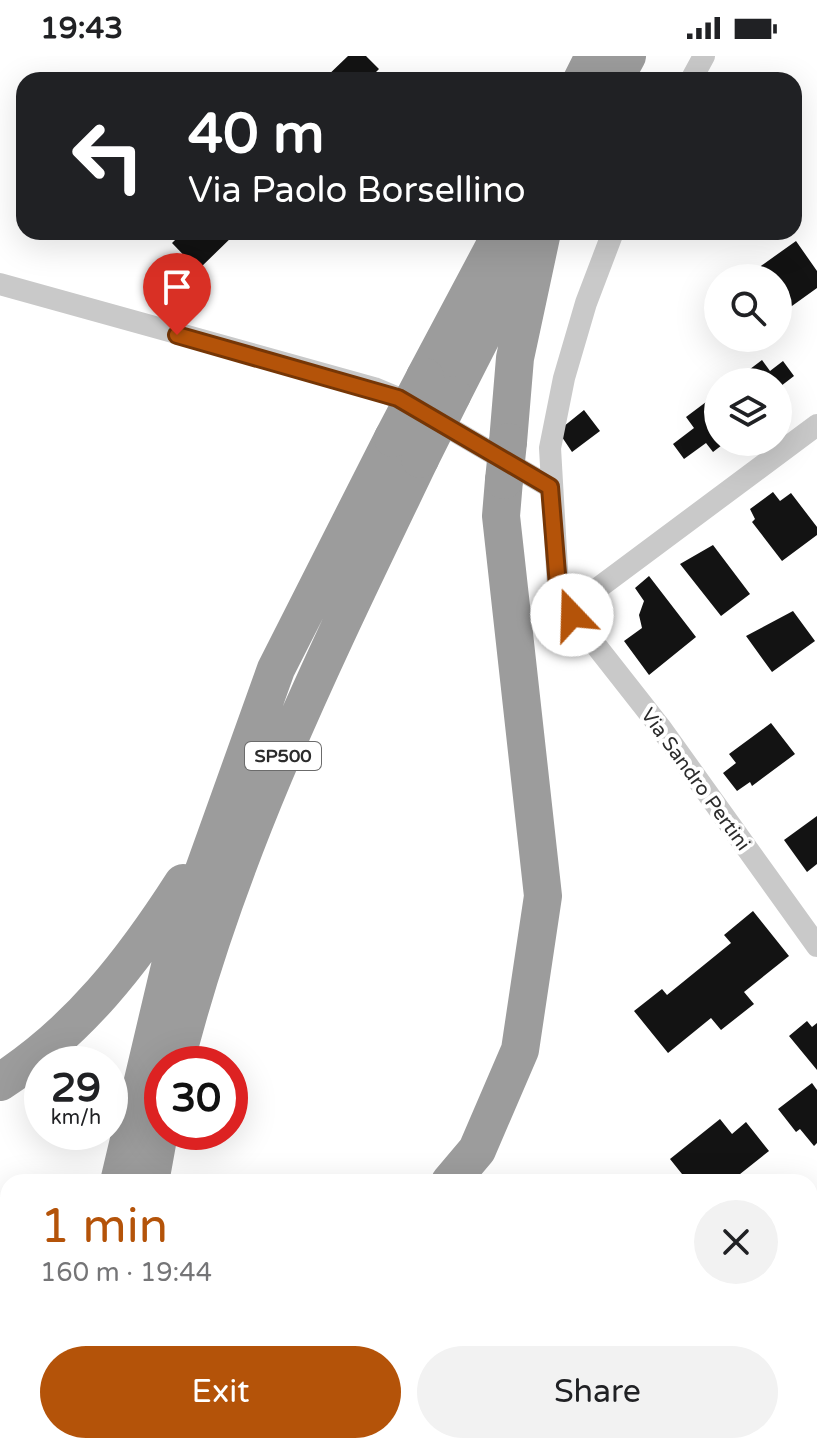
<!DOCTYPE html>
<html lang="en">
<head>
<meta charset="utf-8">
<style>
	:root { --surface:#fff; --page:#f2f2f2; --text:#202124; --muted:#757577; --accent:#b45309 }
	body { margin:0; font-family:"Varela Round",sans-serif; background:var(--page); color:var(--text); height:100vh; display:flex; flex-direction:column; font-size:30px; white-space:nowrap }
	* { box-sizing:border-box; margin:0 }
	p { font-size:26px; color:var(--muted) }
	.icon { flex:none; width:44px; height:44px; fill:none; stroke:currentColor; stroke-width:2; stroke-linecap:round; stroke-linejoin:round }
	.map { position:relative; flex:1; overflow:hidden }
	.details { position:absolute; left:0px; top:1118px; width:818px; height:280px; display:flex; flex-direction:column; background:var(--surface); border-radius:24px 24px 0 0; box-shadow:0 8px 32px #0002 }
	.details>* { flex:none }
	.top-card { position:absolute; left:16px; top:16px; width:786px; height:168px; border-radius:24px; box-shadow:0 8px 32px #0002; background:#202124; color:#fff; overflow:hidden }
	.controls { position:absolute; left:704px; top:208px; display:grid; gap:16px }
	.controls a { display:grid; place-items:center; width:88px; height:88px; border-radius:50%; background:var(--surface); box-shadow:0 8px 32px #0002; font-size:40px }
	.speed { position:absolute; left:24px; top:990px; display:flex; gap:16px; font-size:40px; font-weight:700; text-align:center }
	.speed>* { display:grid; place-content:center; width:104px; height:104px; border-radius:50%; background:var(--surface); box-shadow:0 8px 32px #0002; line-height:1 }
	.speed small { font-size:20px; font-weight:400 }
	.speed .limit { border:12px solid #d22; background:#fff; color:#111 }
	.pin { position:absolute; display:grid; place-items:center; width:68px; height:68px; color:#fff; margin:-82px -34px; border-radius:50% 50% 50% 0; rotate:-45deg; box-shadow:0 0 8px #0007 }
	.pin .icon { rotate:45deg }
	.me { position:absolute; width:88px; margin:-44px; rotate:339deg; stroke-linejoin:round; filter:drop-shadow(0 0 6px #0008) }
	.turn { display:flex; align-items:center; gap:28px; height:168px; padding:0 40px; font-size:36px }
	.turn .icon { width:104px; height:104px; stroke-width:2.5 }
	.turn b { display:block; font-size:56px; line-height:68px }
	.round { display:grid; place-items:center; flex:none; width:84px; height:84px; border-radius:42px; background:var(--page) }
	.headline { display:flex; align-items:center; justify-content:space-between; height:136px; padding:0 40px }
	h1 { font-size:48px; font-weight:600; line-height:60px; color:var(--accent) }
	.cta { display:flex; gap:16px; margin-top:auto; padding:16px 40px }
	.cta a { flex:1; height:92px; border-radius:48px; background:var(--accent); color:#fff; font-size:32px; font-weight:600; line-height:92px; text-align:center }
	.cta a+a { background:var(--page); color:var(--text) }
	.status { display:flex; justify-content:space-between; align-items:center; height:56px; padding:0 40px; background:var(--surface); direction:ltr }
	.status svg { height:22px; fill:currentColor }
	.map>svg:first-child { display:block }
	.building { fill:#131313 }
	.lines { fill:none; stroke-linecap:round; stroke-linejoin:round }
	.minor { stroke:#c9c9c9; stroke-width:22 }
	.trunk { stroke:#9c9c9c; stroke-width:38 }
	.trunk-bridge { stroke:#9c9c9c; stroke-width:38 }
	.route-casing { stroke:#753606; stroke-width:20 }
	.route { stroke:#b45309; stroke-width:14 }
	.labels { text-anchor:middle; stroke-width:8; stroke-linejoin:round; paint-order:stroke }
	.shield { fill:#fff; stroke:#6b6b6b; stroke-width:2 }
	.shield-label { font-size:18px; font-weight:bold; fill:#2c2c2c }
	.street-label { font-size:20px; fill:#2c2c2c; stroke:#fff }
</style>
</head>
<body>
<div class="status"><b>19:43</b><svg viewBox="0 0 49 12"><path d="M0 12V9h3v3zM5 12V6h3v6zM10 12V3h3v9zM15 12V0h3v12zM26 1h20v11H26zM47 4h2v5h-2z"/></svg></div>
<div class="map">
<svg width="817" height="1398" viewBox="0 0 817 1398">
	<rect width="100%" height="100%" fill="#fff"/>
	<path class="building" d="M348,0H366L379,13L368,24H323Z
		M183,176H237L198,214L172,187Z
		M796,185L817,215V232L778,260V222H744Z
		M762,304L770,315L783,305L794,320L781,330L788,339L778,347V326H733Z
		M718,337V386H726L713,396L706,387L684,403L673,388L694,372L686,361Z
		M584,354L600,375L572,396L558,375Z
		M773,436L780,445L791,437L817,471V479L782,505L752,466L755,463L750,453Z
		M713,489L750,538L721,560L680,508Z
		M649,520L696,581L649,619L624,585L642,572L639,559L644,545L635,532Z
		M793,555L815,585L772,616L746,580Z
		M771,667L795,698L752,730L750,726L737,735L723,717L736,707L729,698Z
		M817,760V808L807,816L784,784Z
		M753,855L789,900L744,936L754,948L721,974L711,962L668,997L634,955L662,933L667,939L731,887L724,879Z
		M807,965L812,971L817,967V1014L789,980Z
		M812,1027L817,1034V1087L814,1090L800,1073L796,1076L778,1053Z
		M720,1063L732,1078L746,1066L769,1095L730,1126H672L682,1118L670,1103Z
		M817,1184V1227L810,1232V1189Z
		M596,1390H634L627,1396L629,1398H603Z"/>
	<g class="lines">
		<path class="minor" d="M691,24L704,0
			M613,176L586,247L564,322L550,392L558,530L572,559L660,671L817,890
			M0,228L374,332L398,342L550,431
			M572,559V552L578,547L817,369"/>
		<path class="trunk" d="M582,24L594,0
			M614,24L627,0
			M425,321L502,176
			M452,339L523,199
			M508,386L515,302L542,176
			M175,1008C228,796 326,599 420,403
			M0,1026C79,975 133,905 183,827
			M119,1126L171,906L276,613L393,382
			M150,1126L162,1060
			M450,1126L477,1094L520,994L543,840L501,460L504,424
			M0,1278L8,1283
			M0,1338H8
			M143,1390L148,1398
			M88,1398L89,1390"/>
		<path class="trunk-bridge" d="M393,382L425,321
			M420,403L452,339
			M504,424L508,386"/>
	</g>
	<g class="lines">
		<defs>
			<path id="route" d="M177,279L398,342L550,431L558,530L572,559"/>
		</defs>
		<use href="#route" class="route-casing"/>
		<use href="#route" class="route"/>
	</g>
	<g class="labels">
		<rect class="shield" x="245" y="686" width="76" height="28" rx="6"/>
		<g class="shield-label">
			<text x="283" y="706">SP500</text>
		</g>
		<g class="street-label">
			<text transform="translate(696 723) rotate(54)" y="7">Via Sandro Pertini</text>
		</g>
	</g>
</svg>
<div class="controls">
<a><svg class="icon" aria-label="search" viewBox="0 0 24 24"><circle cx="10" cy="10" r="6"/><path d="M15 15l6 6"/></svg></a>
<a><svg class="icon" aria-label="layers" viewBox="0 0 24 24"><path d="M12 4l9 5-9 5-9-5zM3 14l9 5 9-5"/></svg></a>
</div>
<div class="speed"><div>29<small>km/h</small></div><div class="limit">30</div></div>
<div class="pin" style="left:177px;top:279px;background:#d93025"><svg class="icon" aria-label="arrive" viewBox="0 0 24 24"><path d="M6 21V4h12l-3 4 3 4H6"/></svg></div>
<svg class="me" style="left:572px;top:559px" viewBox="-20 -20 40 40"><circle r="19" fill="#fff"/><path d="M0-13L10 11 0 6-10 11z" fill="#b45309"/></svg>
<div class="top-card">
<div class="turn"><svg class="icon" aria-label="left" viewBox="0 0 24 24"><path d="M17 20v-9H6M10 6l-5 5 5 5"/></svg><div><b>40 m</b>Via Paolo Borsellino</div></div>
</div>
<section class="details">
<div class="headline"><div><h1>1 min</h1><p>160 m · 19:44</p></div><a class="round"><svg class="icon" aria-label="close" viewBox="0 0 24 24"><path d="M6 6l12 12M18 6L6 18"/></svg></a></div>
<div class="cta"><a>Exit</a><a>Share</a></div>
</section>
</div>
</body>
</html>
